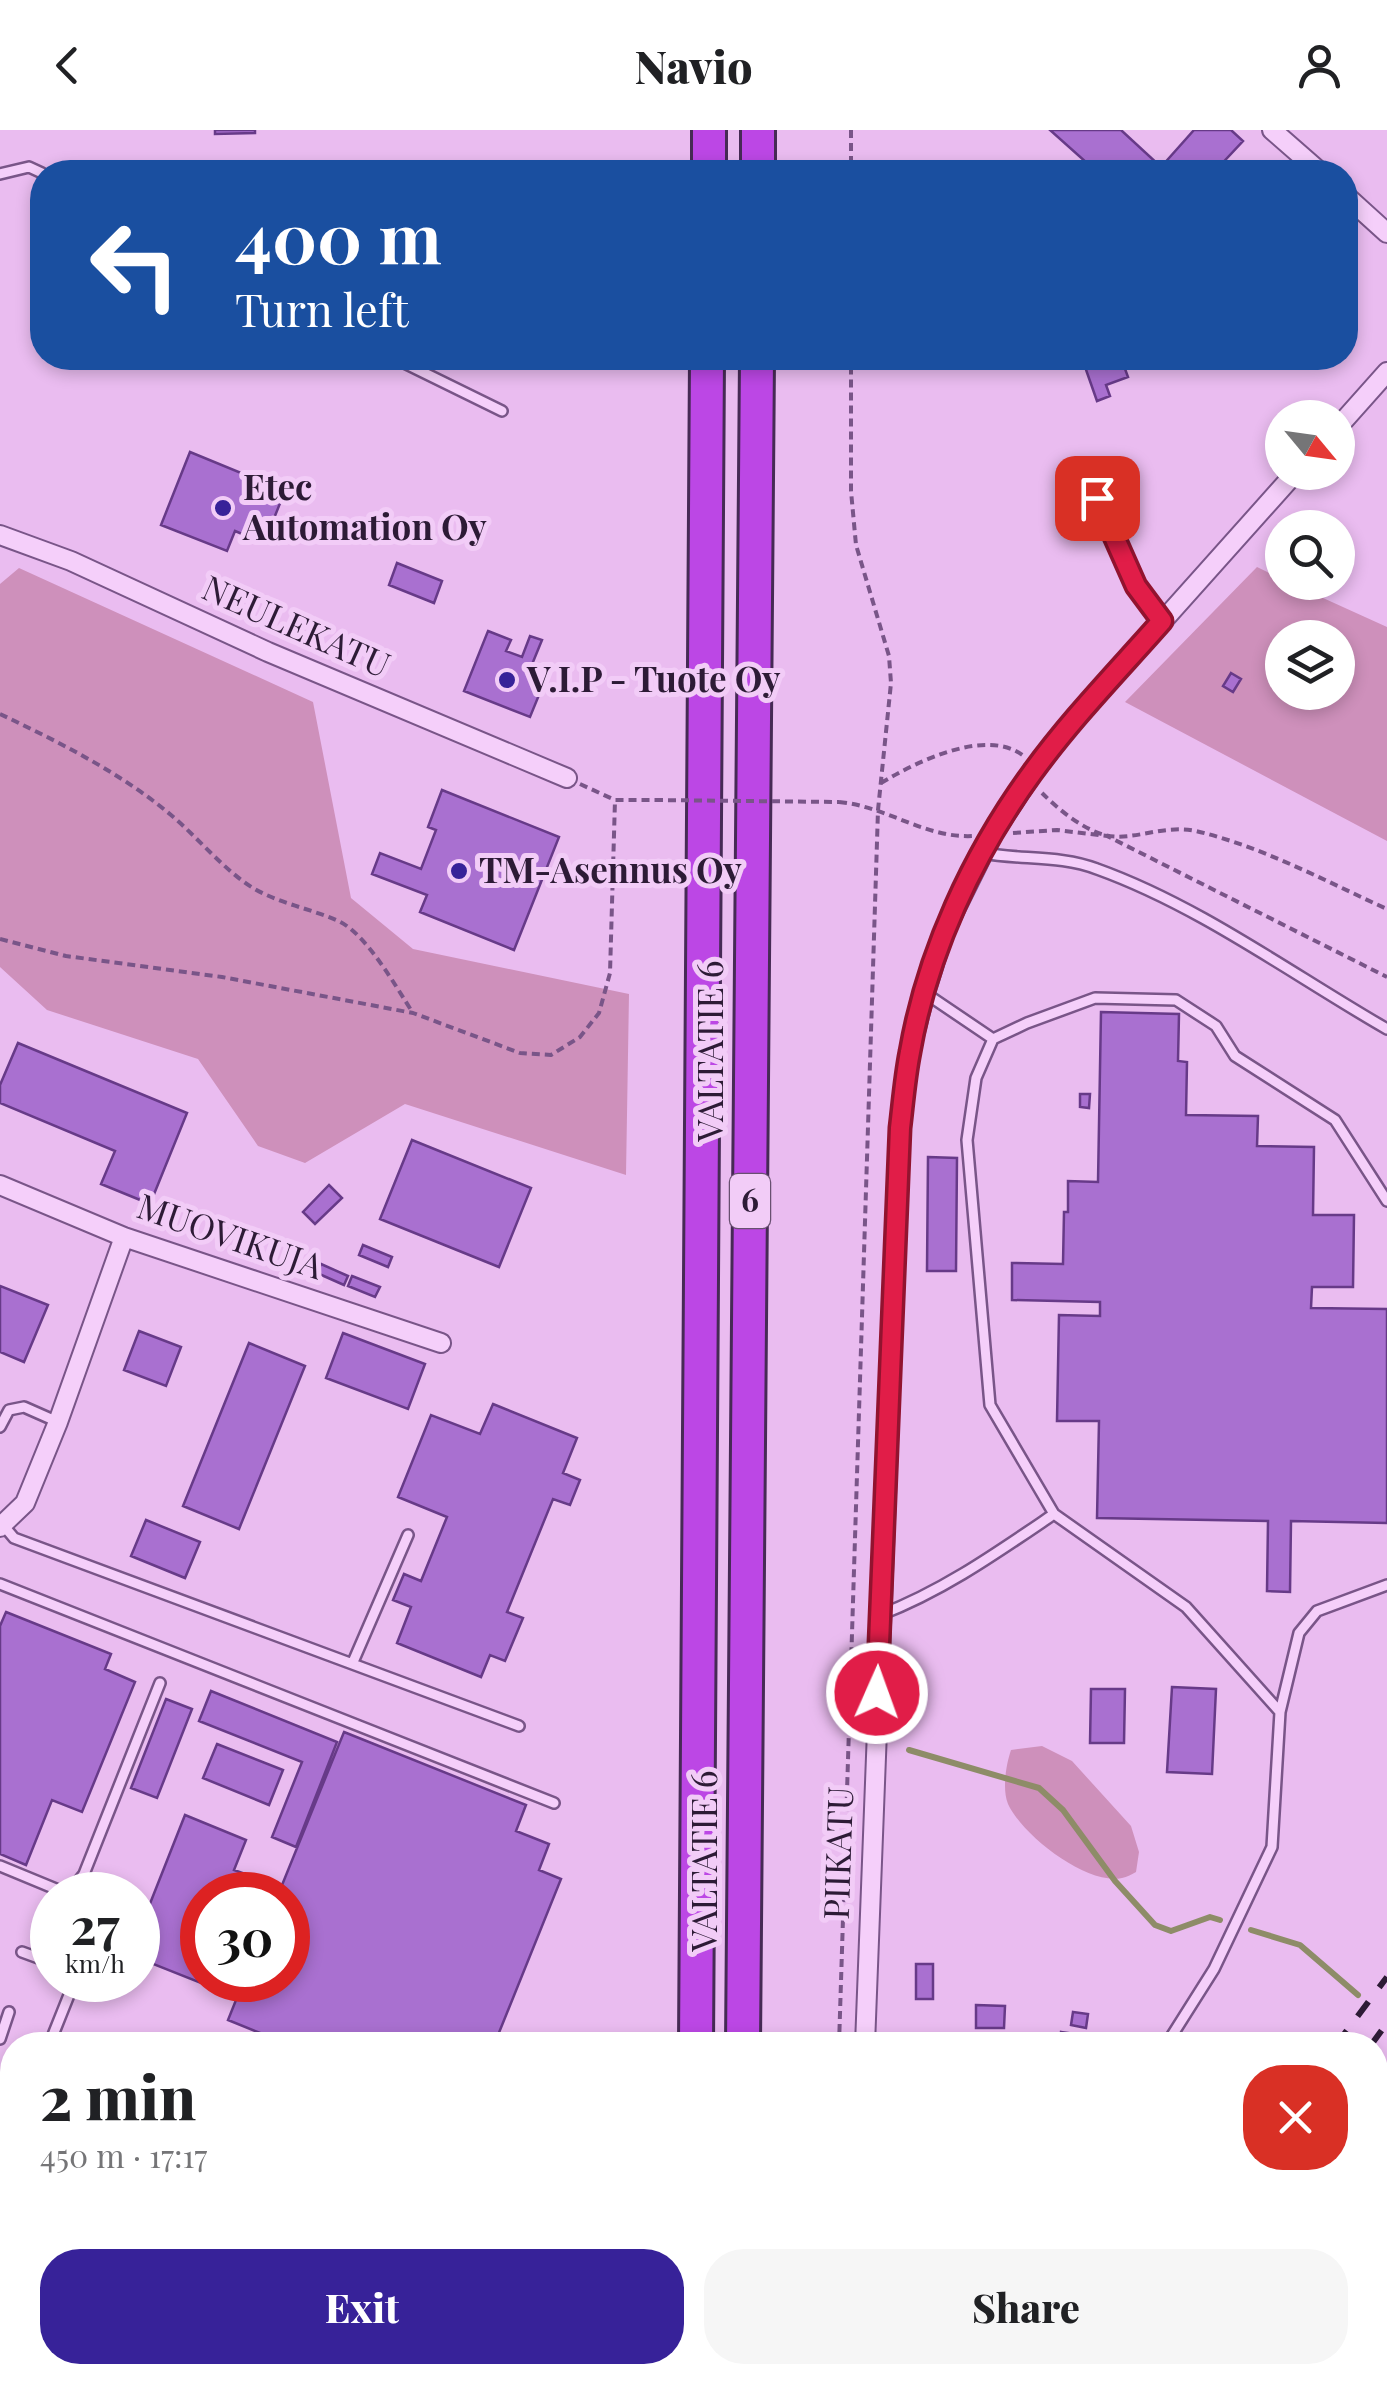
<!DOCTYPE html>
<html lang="en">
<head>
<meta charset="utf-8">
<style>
	:root { --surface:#fff; --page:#f6f6f6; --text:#202124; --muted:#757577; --accent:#372299 }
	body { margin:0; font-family:"Playfair Display",serif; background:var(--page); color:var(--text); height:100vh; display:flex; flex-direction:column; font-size:38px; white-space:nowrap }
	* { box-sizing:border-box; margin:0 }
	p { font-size:32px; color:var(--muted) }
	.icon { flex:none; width:55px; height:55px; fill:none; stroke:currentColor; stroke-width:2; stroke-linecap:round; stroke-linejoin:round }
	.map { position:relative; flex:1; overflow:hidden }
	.side { position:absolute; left:0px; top:1902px; width:1388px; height:352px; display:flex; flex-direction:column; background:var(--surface); border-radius:40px 40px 0 0; box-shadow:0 5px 15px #0003 }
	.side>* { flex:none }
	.top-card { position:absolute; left:30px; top:30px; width:1328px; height:210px; border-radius:40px; box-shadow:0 5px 15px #0003; background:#1a4fa0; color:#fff; overflow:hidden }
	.needle { width:65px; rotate:119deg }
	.buttons { position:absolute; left:1265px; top:270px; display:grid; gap:20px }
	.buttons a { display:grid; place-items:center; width:90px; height:90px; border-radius:50%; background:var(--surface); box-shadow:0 5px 15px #0003; font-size:50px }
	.speed { position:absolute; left:30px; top:1742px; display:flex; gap:20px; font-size:50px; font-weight:700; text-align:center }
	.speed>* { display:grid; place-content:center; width:130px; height:130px; border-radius:50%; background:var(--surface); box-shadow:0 5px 15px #0003; line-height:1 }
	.speed small { font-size:25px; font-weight:400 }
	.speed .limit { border:15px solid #d22; background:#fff; color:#111 }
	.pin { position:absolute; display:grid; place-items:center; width:85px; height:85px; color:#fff; margin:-42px; border-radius:20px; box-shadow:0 5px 15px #0006 }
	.me { position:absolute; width:110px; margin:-55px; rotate:2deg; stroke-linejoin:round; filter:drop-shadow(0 0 8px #0008) }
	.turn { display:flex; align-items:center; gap:35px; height:210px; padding:0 40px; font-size:45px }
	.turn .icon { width:130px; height:130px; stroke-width:2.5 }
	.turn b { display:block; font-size:70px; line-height:85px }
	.round { display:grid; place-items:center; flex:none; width:105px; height:105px; border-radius:40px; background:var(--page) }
	.overview { display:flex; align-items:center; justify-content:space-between; height:170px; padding:0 40px }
	h1 { font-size:60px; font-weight:800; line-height:75px }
	.cta { display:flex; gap:20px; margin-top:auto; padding:20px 40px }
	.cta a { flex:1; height:115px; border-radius:40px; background:var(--accent); color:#fff; font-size:40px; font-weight:800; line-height:115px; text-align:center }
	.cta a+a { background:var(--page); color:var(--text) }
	header { display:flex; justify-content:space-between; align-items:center; height:130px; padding:0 40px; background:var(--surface); font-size:45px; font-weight:800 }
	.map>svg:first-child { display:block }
	.green { fill:#ce90bb; fill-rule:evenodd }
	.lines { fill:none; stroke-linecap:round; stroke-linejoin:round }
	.stream { stroke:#8e8c68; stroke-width:6 }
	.building { fill:#a970d0; stroke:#673a88; stroke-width:2.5 }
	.lane-casing { stroke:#795588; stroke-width:14 }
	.street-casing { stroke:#795588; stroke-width:22 }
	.secondary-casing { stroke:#5a3869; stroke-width:30 }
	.highway-casing { stroke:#462a55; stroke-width:38 }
	.path { stroke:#795588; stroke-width:4; stroke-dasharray:8 5; stroke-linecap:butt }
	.lane { stroke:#f5cffa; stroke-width:9 }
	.street { stroke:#f5cffa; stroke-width:18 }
	.secondary { stroke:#f5cffa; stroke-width:25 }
	.highway { stroke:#bc47e5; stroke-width:32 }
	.rail { stroke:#2d1b36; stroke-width:6; stroke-dasharray:18 18; stroke-linecap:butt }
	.highway-bridge-casing { stroke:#462a55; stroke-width:38; stroke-linecap:butt }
	.path-bridge { stroke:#795588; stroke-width:4; stroke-dasharray:8 5; stroke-linecap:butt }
	.highway-bridge { stroke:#bc47e5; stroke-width:32 }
	.route-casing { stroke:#92132f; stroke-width:25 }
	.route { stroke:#e11d48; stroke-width:18 }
	.poi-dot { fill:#372299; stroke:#f2ccf7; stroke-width:4 }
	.labels { text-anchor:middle; stroke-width:10; stroke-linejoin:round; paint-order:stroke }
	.shield { fill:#f2ccf7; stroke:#685070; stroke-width:2.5 }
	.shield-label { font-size:32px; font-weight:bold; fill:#2d1b36 }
	.poi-label { font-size:35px; font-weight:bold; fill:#2d1b36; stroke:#f2ccf7; text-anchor:start }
	.street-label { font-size:35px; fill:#2d1b36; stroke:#f2ccf7 }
</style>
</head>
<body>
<header><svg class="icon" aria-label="back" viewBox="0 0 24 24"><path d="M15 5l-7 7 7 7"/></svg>Navio<svg class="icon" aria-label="person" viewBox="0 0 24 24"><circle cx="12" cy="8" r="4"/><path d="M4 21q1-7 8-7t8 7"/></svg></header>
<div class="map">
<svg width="1387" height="2254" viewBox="0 0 1387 2254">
	<rect width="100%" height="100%" fill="#eabcf0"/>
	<path class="green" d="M1257,437L1282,449V452L1290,453L1387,497V711L1125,572ZM1282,508H1338V562H1282Z
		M19,438L313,572L351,768L413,819L629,864L626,1045L405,974L305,1033L258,1016L198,929L47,880L0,837V454Z
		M1042,1616L1072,1631L1131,1696L1139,1722L1136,1742C1132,1744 1127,1747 1122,1748C1087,1756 1022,1705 1008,1674C1002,1659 1006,1635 1011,1620Z"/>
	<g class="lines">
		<path class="stream" d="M909,1620L1039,1658L1063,1680L1115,1751L1155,1795L1171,1801L1210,1787L1220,1790
			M1251,1800L1300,1815L1358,1865"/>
	</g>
	<path class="building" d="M215,0H255V3L215,4Z
		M1050,0H1121L1161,37L1194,0H1231L1243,11L1214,42H1097Z
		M1103,228H1121L1128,247L1106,255L1110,266L1097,271L1084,234Z
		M190,322L285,361L264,413L235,401L227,421L161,395Z
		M397,433L442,451L434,473L389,455Z
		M488,501L511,510L506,521L522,527L530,506L542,510L533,532L550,538L530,587L464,561Z
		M1231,543L1241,549L1233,562L1223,556Z
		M442,660L559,707L514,820L420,782L427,765L372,744L380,723L421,739L436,700L428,697Z
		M1101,882L1179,884L1178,931L1187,932L1186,985L1258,986L1257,1016L1314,1017L1313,1085H1354L1353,1157H1312L1311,1178L1387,1179V1393L1291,1391L1290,1462L1267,1461L1268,1391L1097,1388L1099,1291H1057L1059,1185L1100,1186V1172L1012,1170V1133L1063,1134L1064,1082H1068V1051L1098,1052Z
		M18,913L187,983L150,1074L101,1054L115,1021L0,973V955Z
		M1080,964H1090L1089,978L1080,977Z
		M412,1010L531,1058L499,1137L380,1089Z
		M928,1027L957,1028L956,1141H927Z
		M329,1055L342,1068L315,1094L303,1082Z
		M363,1115L392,1127L388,1137L359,1125Z
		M321,1134L348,1146L344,1155L317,1143Z
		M352,1146L380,1157L375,1167L348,1156Z
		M0,1156L48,1175L24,1232L0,1222Z
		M139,1201L181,1217L166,1256L124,1240Z
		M343,1203L425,1234L408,1279L326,1248Z
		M249,1213L305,1236L239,1399L183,1376Z
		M493,1274L577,1308L563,1343L580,1350L570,1375L553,1369L507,1482L523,1488L505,1531L490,1525L481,1547L397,1513L411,1477L393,1470L404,1444L421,1451L447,1387L398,1367L431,1285L480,1304Z
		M146,1390L200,1412L185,1448L131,1426Z
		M6,1482L111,1524L105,1539L135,1552L82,1682L52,1670L26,1735L0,1724V1496Z
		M1172,1557L1216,1559L1212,1644L1167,1642Z
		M1091,1559H1125L1124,1613H1090Z
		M211,1561L337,1612L296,1717L272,1707L302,1632L199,1591Z
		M166,1569L192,1579L157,1668L131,1658Z
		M344,1602L526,1675L516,1701L549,1714L539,1740L561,1749L494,1915H290L228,1890L244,1850H288V1765H278Z
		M217,1614L283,1640L269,1675L203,1648Z
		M185,1685L246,1710L234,1740L248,1745L240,1764L244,1765H202V1850H214L211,1857L138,1828V1804Z
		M916,1834H933V1869H916Z
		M976,1875L1005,1876L1004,1898H976Z
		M1073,1882L1088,1884L1086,1898L1071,1895Z
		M1061,1902L1096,1907L1095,1915H1059Z"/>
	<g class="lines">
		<defs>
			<path id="lane" d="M0,44L29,37L42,43
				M394,228L502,281
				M1097,368L1136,456L1162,491
				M983,723C1021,730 1061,725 1097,739C1200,776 1293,845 1387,899
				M925,863L993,909L1027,893L1095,868L1176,870L1216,896L1235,926L1335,990L1387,1071
				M993,909L976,948L967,1010L990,1275L1054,1384L1186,1477L1280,1582
				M0,1297L9,1280L24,1277L58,1292
				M4,1396L14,1408L519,1596
				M0,1454L554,1673
				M880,1485C943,1461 998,1422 1054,1384
				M353,1532L408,1405
				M0,1736L68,1764L84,1744L160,1553
				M22,1822L52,1833
				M0,1909L9,1882
				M865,1914L974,1915
				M49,1915L75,1850
				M1166,1915L1214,1839L1272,1717L1280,1582L1299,1503L1317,1481L1387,1455
				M0,2043L12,2007"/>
			<path id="street" d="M1272,0L1320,42
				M1345,65L1387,103
				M1338,297L1387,242
				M0,405L71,431L268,522L567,648
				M0,1055L124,1107L441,1213
				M0,1397L25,1373L58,1292L124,1107
				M865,1915L900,998L910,921L925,863L944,802L992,705L1032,644L1069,596L1296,342
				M893,2242L894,2254"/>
			<path id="secondary" d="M0,2072L12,2074
				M0,2092L12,2094
				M1375,2197L1387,2178
				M541,2242L584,2254
				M1342,2254L1349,2242"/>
			<path id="highway" d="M709,42V0
				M758,42V0
				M696,1915L707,228
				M743,1915L757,228
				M740,2254V2242"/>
		</defs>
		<use href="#lane" class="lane-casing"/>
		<use href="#street" class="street-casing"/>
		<use href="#secondary" class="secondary-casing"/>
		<use href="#highway" class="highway-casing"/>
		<path class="path" d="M851,0V42
			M0,584C59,612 121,643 171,685C196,706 217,732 244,752C271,772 306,777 336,790C365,801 396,857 413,883
			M881,653C916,632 988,596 1025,627
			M580,654L615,670H655
			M1042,663C1058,679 1082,699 1105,705C1131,712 1163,694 1196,701C1263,717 1325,751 1387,779
			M839,672C886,676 926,709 974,706
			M1013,703L1057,700L1107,706L1387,847
			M0,809L66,826L222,847L413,883L520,923L551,925L580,907L599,883L610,843L615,670
			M839,1915L878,680L891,553L889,526L856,415L851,361V228
			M0,2120L12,2122
			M432,2242L475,2254
			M646,2242L666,2247
			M865,2254V2242
			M1371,2254L1387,2227"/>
		<use href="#lane" class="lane"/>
		<use href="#street" class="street"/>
		<use href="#secondary" class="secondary"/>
		<use href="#highway" class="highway"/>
		<path class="rail" d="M1336,1915L1387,1847
			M1371,1915L1387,1893
			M1131,2254L1137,2242
			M1158,2254L1164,2242"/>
		<defs>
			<path id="highway-bridge" d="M693,2254V2242"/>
		</defs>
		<use href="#highway-bridge" class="highway-bridge-casing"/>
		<path class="path-bridge" d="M655,670L839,672"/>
		<use href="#highway-bridge" class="highway-bridge"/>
	</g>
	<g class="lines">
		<defs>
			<path id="route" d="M877,1563L900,998C903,973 905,947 910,922C927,823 973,724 1032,643C1071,589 1118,541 1162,491L1136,456L1097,368"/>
		</defs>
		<use href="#route" class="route-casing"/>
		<use href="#route" class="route"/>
	</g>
	<g class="poi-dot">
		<circle cx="223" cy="378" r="10"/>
		<circle cx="507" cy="550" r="10"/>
		<circle cx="459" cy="741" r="10"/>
	</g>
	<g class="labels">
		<rect class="shield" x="730" y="1044" width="40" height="54" rx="8"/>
		<g class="shield-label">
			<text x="750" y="1082">6</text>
		</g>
		<g class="poi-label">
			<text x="243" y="370">Etec<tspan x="243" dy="40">Automation Oy</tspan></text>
			<text x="527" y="562">V.I.P - Tuote Oy</text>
			<text x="479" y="753">TM-Asennus Oy</text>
		</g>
		<g class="street-label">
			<text transform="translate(296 497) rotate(24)" y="12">NEULEKATU</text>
			<text transform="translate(711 921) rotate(-90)" y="12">VALTATIE 6</text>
			<text transform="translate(230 1107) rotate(19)" y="12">MUOVIKUJA</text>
			<text transform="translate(839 1723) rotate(-88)" y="12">PIIKATU</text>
			<text transform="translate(705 1731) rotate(-90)" y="12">VALTATIE 6</text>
		</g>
	</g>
</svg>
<div class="buttons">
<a><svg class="needle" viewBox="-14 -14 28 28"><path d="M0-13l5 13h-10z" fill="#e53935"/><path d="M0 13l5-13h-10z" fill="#757577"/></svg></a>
<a><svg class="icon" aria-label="search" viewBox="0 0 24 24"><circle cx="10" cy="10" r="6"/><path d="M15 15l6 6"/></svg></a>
<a><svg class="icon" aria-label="layers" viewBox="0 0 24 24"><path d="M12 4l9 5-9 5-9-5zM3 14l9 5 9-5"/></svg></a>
</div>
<div class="speed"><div>27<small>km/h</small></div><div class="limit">30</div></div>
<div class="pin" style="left:1097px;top:368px;background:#d93025"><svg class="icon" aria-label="arrive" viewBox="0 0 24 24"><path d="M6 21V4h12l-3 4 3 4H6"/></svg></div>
<svg class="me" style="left:877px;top:1563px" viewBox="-20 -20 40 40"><circle r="17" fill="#e11d48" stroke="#fff" stroke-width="3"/><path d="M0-11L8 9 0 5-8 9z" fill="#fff"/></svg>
<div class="top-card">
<div class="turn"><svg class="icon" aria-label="left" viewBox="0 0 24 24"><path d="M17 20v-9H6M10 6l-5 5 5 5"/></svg><div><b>400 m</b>Turn left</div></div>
</div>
<section class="side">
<div class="overview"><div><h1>2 min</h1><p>450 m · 17:17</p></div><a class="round" style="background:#d93025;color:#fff"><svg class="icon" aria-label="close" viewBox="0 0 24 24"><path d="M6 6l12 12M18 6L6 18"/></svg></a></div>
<div class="cta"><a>Exit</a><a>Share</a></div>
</section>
</div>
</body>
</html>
